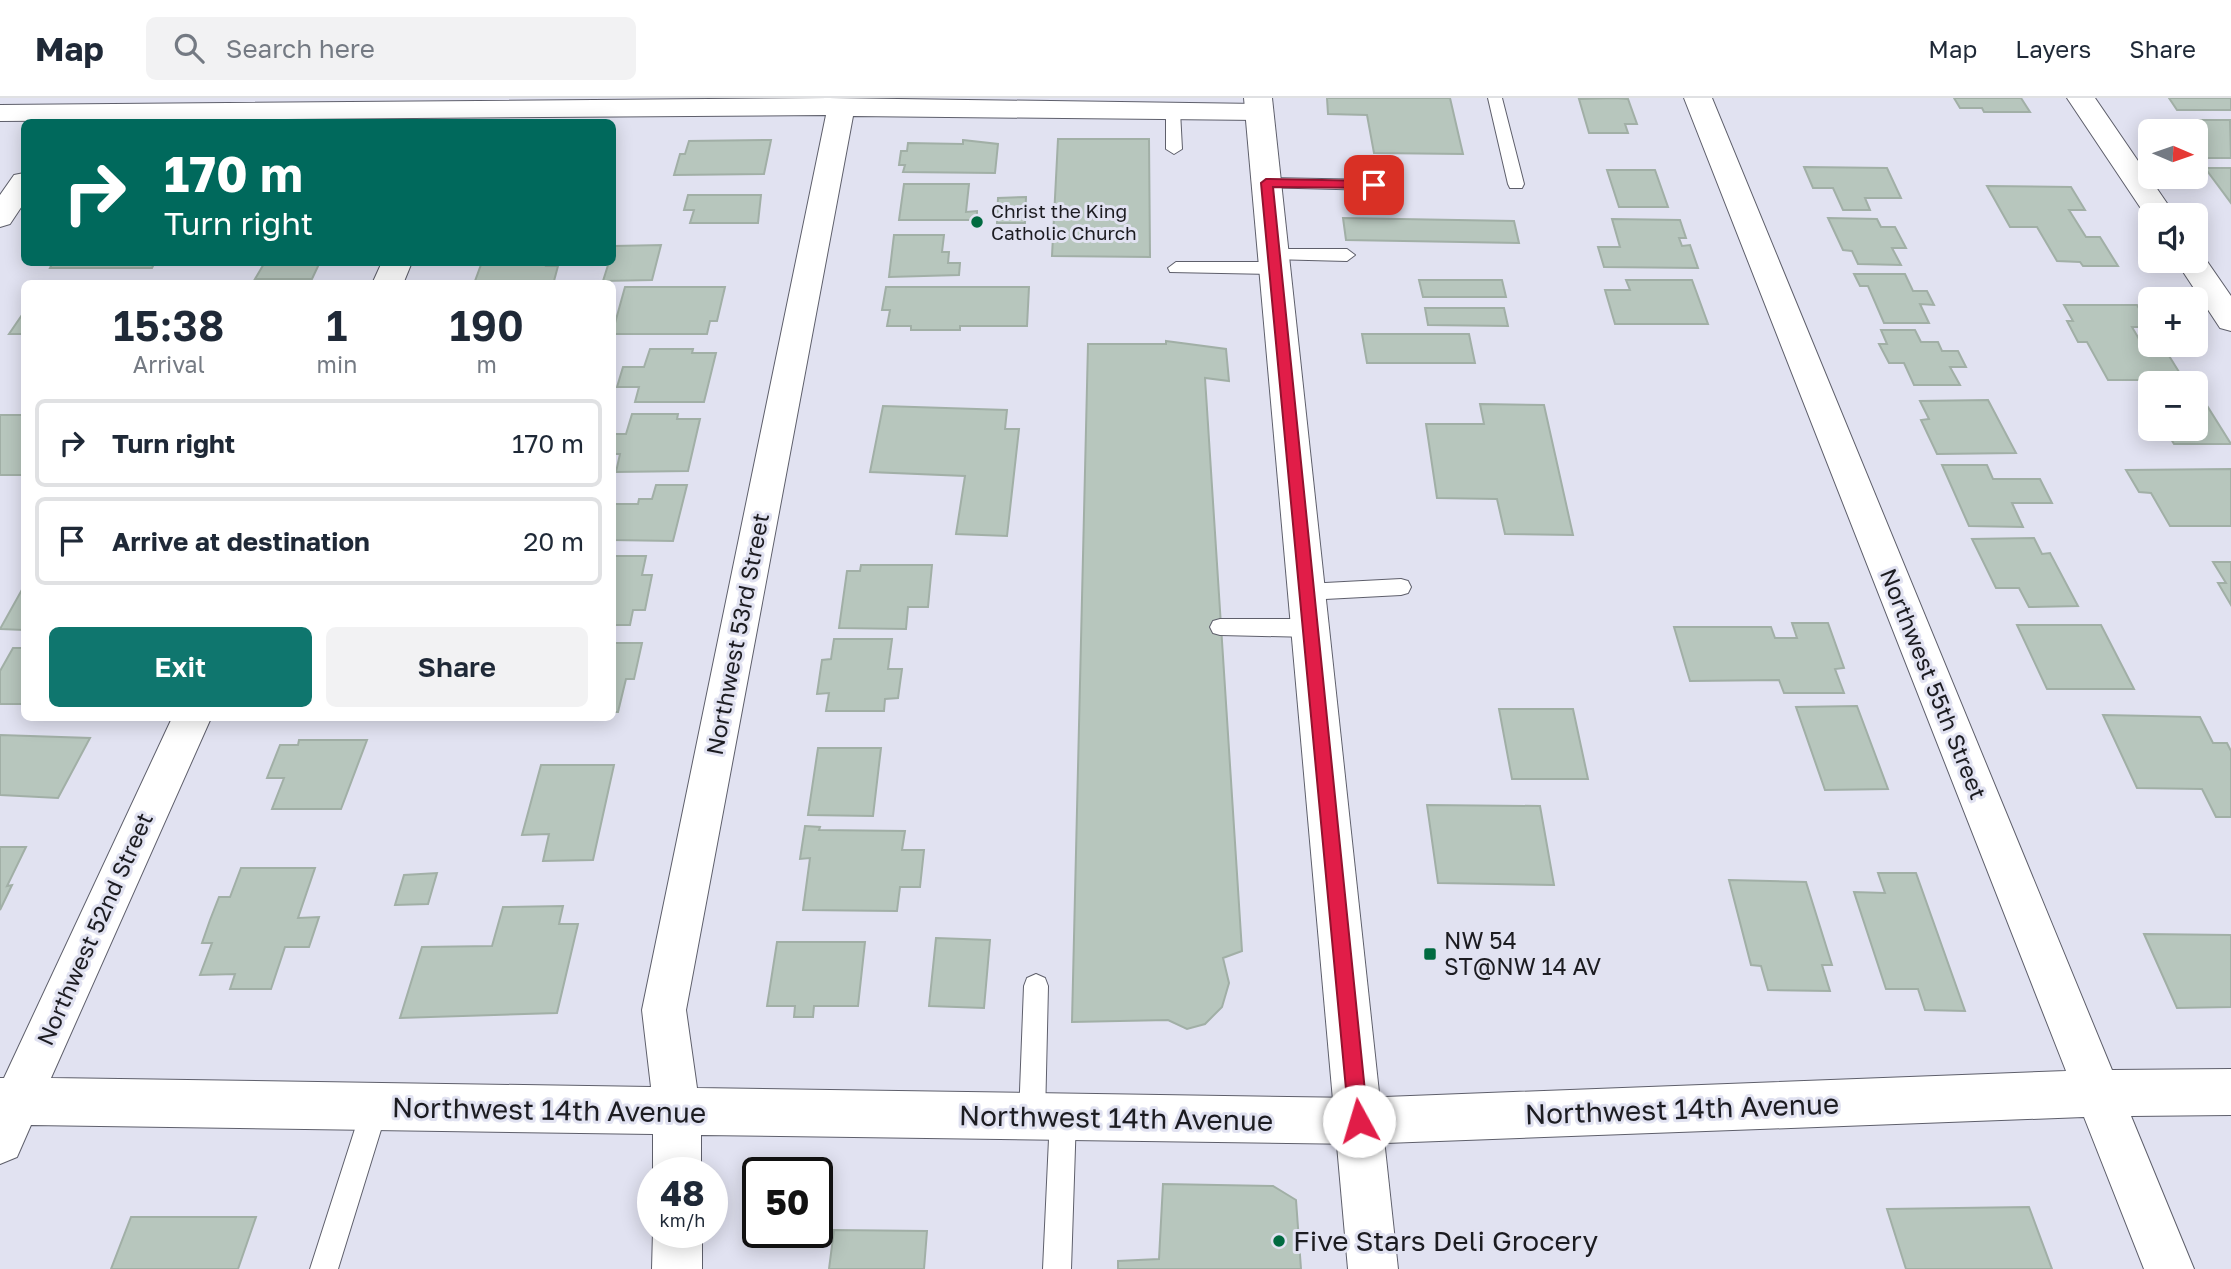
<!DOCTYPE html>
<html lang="en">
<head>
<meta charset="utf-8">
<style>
	:root { --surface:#fff; --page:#f2f2f3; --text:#1f2937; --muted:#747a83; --line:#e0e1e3; --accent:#0f766e }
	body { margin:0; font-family:"Golos Text",sans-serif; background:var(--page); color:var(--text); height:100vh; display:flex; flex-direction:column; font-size:26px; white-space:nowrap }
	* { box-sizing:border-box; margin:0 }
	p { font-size:23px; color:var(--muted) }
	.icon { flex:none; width:38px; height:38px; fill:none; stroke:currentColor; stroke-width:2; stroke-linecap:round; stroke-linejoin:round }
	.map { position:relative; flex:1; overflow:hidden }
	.sheet { position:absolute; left:21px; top:182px; width:595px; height:441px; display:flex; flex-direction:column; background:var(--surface); border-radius:10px; box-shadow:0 4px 18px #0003 }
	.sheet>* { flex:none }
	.guide { position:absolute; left:21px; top:21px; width:595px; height:147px; border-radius:10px; box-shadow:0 4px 18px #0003; background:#00695c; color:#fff; overflow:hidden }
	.needle { width:46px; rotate:92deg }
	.buttons { position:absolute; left:2138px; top:21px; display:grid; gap:14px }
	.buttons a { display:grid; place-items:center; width:70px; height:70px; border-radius:10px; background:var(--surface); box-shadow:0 4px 18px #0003; font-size:35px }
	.speed { position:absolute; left:637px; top:1059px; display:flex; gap:14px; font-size:35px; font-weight:700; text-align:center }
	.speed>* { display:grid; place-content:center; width:91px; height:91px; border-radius:50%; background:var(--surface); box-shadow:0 4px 18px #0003; line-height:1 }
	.speed small { font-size:18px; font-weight:400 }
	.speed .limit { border:4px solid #111; border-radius:10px; background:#fff; color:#111 }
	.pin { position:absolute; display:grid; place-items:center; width:60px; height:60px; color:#fff; margin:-30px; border-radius:14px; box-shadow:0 4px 10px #0006 }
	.me { position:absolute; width:77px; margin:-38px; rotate:354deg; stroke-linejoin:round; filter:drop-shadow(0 0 5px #0008) }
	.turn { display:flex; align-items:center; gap:24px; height:147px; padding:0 28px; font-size:32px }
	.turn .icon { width:91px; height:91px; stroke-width:2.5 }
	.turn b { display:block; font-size:49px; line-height:60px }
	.eta { display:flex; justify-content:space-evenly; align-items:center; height:119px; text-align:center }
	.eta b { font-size:42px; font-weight:600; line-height:49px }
	.cta { display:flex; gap:14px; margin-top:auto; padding:14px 28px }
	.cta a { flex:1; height:80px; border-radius:10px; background:var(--accent); color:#fff; font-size:28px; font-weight:600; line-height:80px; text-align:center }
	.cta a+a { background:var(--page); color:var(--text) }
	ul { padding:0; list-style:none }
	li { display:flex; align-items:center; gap:21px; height:88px; margin:0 14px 10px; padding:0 14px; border:4px solid var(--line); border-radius:10px }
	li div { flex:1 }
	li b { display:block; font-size:26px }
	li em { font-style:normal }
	header { display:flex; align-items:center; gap:42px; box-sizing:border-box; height:98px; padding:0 35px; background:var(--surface); border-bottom:2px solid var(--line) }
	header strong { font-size:33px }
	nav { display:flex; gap:38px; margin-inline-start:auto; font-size:24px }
	.search { width:490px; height:63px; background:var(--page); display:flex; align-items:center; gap:18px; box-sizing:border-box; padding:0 24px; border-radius:10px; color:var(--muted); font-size:26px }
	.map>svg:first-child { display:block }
	.building { fill:#b7c6bd; stroke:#a1afa6; stroke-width:2 }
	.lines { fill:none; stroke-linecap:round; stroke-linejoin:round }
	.service-casing { stroke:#5e5f6b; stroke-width:2 }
	.minor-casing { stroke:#5e5f6b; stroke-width:2 }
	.secondary-casing { stroke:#5e5f6b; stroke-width:2 }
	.service { fill:#fff; fill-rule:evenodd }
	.minor { fill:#fff; fill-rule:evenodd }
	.secondary { fill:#fff; fill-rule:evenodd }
	.route { fill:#e11d48; stroke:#92132f; stroke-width:2 }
	.poi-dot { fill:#006a40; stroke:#e1e2f1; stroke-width:2.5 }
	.labels { text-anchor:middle; stroke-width:6; stroke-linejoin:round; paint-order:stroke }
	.far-poi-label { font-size:19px; fill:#1c1c21; stroke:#e1e2f1; text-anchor:start }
	.street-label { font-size:23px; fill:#1c1c21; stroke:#e1e2f1 }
	.poi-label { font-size:23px; fill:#1c1c21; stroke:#e1e2f1; text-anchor:start }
	.near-street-label { font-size:28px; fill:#1c1c21; stroke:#e1e2f1 }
	.near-poi-label { font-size:28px; fill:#1c1c21; stroke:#e1e2f1; text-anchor:start }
</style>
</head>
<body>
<header>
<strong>Map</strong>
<div class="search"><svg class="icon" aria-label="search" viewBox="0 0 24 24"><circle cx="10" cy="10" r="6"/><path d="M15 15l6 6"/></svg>Search here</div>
<nav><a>Map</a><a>Layers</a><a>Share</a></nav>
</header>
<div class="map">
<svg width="2231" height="1171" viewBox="0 0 2231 1171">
	<rect width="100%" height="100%" fill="#e1e2f1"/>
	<path class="building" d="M1327,0H1450L1463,56L1374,55L1367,17L1328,16Z
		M1615,0L1628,1L1637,26H1625L1628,35H1589L1579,1Z
		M1954,0H2021L2030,14H1984L1982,10H1960Z
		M2169,0H2231V12H2177Z
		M2171,22H2230L2231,60H2198L2196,33H2179Z
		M1058,41H1149L1150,159L1052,158Z
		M771,42L764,76L674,77L680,56H685L689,43Z
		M963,42L998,46L995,75L903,74L905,67H899L901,53H907L908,45L963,46Z
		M1804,69L1887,70L1901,100H1865L1870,112H1843L1833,90H1813Z
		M2205,70H2231V105Z
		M1607,72H1655L1668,109H1619Z
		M904,86H969L966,114L977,113V122H899Z
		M1987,88L2071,89L2085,112H2069L2086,139H2100L2118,168H2083L2080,164L2057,163L2037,129H2010Z
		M688,97H761L758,125H690L694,112H684Z
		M1026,99L1025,125H997L998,100Z
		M1343,120L1514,123L1519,145L1346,142Z
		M1828,120L1877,121L1881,129H1895L1906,150H1892L1901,167L1858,166L1852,153L1843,152Z
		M1612,121L1680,122L1686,140H1679L1682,148L1690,147L1698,170L1604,169L1598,149H1620Z
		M894,137H944L942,154H949L948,165H960L959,177L889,179Z
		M661,147L652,182L603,183L609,164H612L614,148Z
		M53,164H155L152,170H50Z
		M265,164H320L312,181H255Z
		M482,164H547L546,168H558L554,183H475Z
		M1854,176H1905L1913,193H1927L1934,207L1920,206L1929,225H1884L1868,188H1860Z
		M1419,182H1502L1506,199H1423Z
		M1626,182H1692L1708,226H1615L1605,192H1630Z
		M625,189H725L717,223H710L707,236H612Z
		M886,189H1029L1027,228H960V232H911V228H887L890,212H882Z
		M2064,207H2137L2150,229H2132L2146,253H2166L2184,282H2108L2087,244H2078L2067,223H2073Z
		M1425,210H1504L1508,228L1428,227Z
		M24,214V236H9Z
		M1881,232H1915L1921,244H1938L1942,253H1958L1966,269H1950L1960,287H1914L1904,265H1889L1879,246H1887Z
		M1362,236H1469L1475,265H1367Z
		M1166,243L1226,251L1229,283L1205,280L1242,853L1223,860L1229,885L1222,909L1205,926L1187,931L1168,922L1072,924L1088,246H1166Z
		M650,251H693L692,255H716L704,304H635L639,289H617L623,269H644Z
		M1988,302L2016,355L1937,356L1921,322L1929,321L1920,303Z
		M1480,306L1544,307L1573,437L1505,436L1497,401L1437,400L1426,326H1484Z
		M2196,306H2206L2231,346H2174L2165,331H2196Z
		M883,308L1007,312L1005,331H1019L1007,438L956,436L965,378L870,374Z
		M632,316H678L677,321H700L688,373L616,374L620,356H612V336H626Z
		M0,317H24V377H0Z
		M1942,367H1987L1993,381H2040L2052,405H2012L2023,429L1969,428Z
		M2231,371V428H2170L2151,395L2139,394L2126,372Z
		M656,387H687L673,443L612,442V406H638L639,401H652Z
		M2034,440L2042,456L2050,455L2078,508L2029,509L2019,490H1996L1972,441Z
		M612,458H646L642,477H652L645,512H633L630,527H612Z
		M2213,464H2231V507L2218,485H2226Z
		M861,467H932L928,509H908L906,531L839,530L847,473H860Z
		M24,488V532L0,531Z
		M1792,525H1828L1844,570L1835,571L1844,595H1784L1779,582L1690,583L1674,529H1771L1775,540H1797Z
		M2017,527H2101L2134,591H2047Z
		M834,541H892L888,571H902L898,600L885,601L884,613H826L829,595L817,596L822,562L831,561Z
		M612,545H642L634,581H626L618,614H612Z
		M13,550H24V606H0V573Z
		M1857,608L1888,691L1825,692L1796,609Z
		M1499,611H1573L1588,681H1512Z
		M2103,617L2200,619L2213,645H2227L2231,653V719H2216L2202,691L2137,690Z
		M0,637L90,640L58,700L0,697Z
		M299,642H367L341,711H272L284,680H267L280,647H298Z
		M818,650H881L873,718L808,717Z
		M541,667H614L593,762L543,763L549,736L522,737Z
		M1427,707L1540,708L1554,787L1438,785Z
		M805,728L820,729L819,732L905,733L902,752H924L920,789H900L897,813L803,812L810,760L800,761Z
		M0,749H26L7,788L12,787L0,812Z
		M241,770H315L298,820L319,819L309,849H285L271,891H230L235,876L200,877L212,845H202L210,822L219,799H230Z
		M437,775L428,806L395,807L404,777Z
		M1878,775H1916L1965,913L1925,912L1918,891H1886L1854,794L1885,795Z
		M1729,782L1806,784L1832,867H1822L1830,893L1768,892L1761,868L1751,867Z
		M563,808L559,826H578L557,915L400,920L422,849L492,848L503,809Z
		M2144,836L2231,837V909L2177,910Z
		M936,840L990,842L984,910L929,908Z
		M777,844H865L858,908H814L813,919H794L795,908H767Z
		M1163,1086L1273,1088L1296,1102L1301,1171H1118V1163L1159,1161Z
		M2029,1109L2052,1171H1906L1887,1111Z
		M131,1119H256L238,1171H111Z
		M834,1132L927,1133L924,1171H829Z"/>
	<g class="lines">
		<defs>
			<path id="service" d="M1488,0H1502L1524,86L1522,90H1510L1508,86Z
				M1173,8L1180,13L1182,51L1174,56L1166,51V13Z
				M1266,80L1374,82L1382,87L1374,92L1260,89L1258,85Z
				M1273,151H1347L1355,157L1347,163L1267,161L1265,157L1267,153Z
				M1176,164H1275L1283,170L1275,176L1170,174L1168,170Z
				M1401,481L1408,483L1411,489L1408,495L1401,497L1306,502L1299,500L1296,494L1299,488L1306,486Z
				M1220,521H1310L1317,524L1320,530L1317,536L1310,539L1220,537L1213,535L1210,529L1213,523Z
				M1036,876L1045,880L1048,888L1045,1019L1041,1028L1032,1032L1023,1028L1019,1019L1024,888L1027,880Z
				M375,996L384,1000L388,1009L338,1171H310L362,1009L366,1000Z
				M1063,1006L1072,1010L1076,1019L1071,1171H1043L1050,1019L1054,1010Z"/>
			<path id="minor" d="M829,0L1259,6L1269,8L1273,14L1269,20L1259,22L853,18L686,912L697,990L1359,1000L2066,973L1684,0H1712L2112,972L2231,971V1017L2131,1018L2194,1171H2144L2084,1019L1359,1046L701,1037V1074H653V1036L31,1027L17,1059L0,1066V980H4L172,620H211L51,980L651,989L642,912L826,17L0,23V7Z
				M2067,0H2095L2175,117H2151L2150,124Z
				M24,75V105L10,126L0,129V97L14,77Z
				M2196,154L2202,156L2231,198V233L2220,230L2176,163H2196Z
				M382,164H412L403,186H372Z
				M653,1133L702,1134V1171H652Z"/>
			<path id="secondary" d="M1244,0H1272L1398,1171H1348Z"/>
		</defs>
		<use href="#service" class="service-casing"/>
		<use href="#minor" class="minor-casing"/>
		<use href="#secondary" class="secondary-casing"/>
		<use href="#service" class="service"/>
		<use href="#minor" class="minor"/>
		<use href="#secondary" class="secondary"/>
	</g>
	<path class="route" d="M1266,81L1374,83L1380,87L1374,90L1273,89L1368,1023L1366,1030L1359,1032L1352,1030L1349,1023L1261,85Z"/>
	<g class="poi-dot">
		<circle cx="977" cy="124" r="7"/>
		<rect x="1423" y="849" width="14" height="14" rx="3.5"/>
		<circle cx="1279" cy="1143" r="7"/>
	</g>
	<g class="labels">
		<g class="far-poi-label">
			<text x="991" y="120">Christ the King<tspan x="991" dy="22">Catholic Church</tspan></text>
		</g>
		<g class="street-label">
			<text transform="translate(738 536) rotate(-79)" y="8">Northwest 53rd Street</text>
			<text transform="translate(1933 586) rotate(68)" y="8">Northwest 55th Street</text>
			<text transform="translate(95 831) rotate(-66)" y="8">Northwest 52nd Street</text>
		</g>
		<g class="poi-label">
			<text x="1444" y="851">NW 54<tspan x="1444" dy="26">ST@NW 14 AV</tspan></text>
		</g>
		<g class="near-street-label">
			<text transform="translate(1682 1011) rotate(-2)" y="10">Northwest 14th Avenue</text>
			<text transform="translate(549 1012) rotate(1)" y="10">Northwest 14th Avenue</text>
			<text transform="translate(1116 1020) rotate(1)" y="10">Northwest 14th Avenue</text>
		</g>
		<g class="near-poi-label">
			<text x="1293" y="1153">Five Stars Deli Grocery</text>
		</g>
	</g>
</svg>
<div class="buttons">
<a><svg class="needle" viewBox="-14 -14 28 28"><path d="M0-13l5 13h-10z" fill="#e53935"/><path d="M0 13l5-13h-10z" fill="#747a83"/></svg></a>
<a><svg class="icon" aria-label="sound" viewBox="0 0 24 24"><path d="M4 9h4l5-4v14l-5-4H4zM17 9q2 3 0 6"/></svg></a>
<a>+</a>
<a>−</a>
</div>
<div class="speed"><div>48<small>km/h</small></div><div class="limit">50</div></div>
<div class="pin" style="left:1374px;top:87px;background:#d93025"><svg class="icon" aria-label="arrive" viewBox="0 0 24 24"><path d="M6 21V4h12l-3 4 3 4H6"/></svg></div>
<svg class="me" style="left:1359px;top:1023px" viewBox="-20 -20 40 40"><circle r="19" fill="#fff"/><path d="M0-13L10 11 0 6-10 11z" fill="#e11d48"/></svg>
<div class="guide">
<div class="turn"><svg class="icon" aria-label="right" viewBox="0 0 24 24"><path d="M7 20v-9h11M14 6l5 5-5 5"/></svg><div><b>170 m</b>Turn right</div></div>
</div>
<section class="sheet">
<div class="eta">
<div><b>15:38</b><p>Arrival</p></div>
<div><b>1</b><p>min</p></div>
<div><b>190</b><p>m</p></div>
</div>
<ul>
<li><svg class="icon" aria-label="right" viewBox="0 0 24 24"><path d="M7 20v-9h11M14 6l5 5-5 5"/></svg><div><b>Turn right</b></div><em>170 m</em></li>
<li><svg class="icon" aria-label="arrive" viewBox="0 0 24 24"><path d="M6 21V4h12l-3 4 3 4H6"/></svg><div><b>Arrive at destination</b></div><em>20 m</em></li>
</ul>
<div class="cta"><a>Exit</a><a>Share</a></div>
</section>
</div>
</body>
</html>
